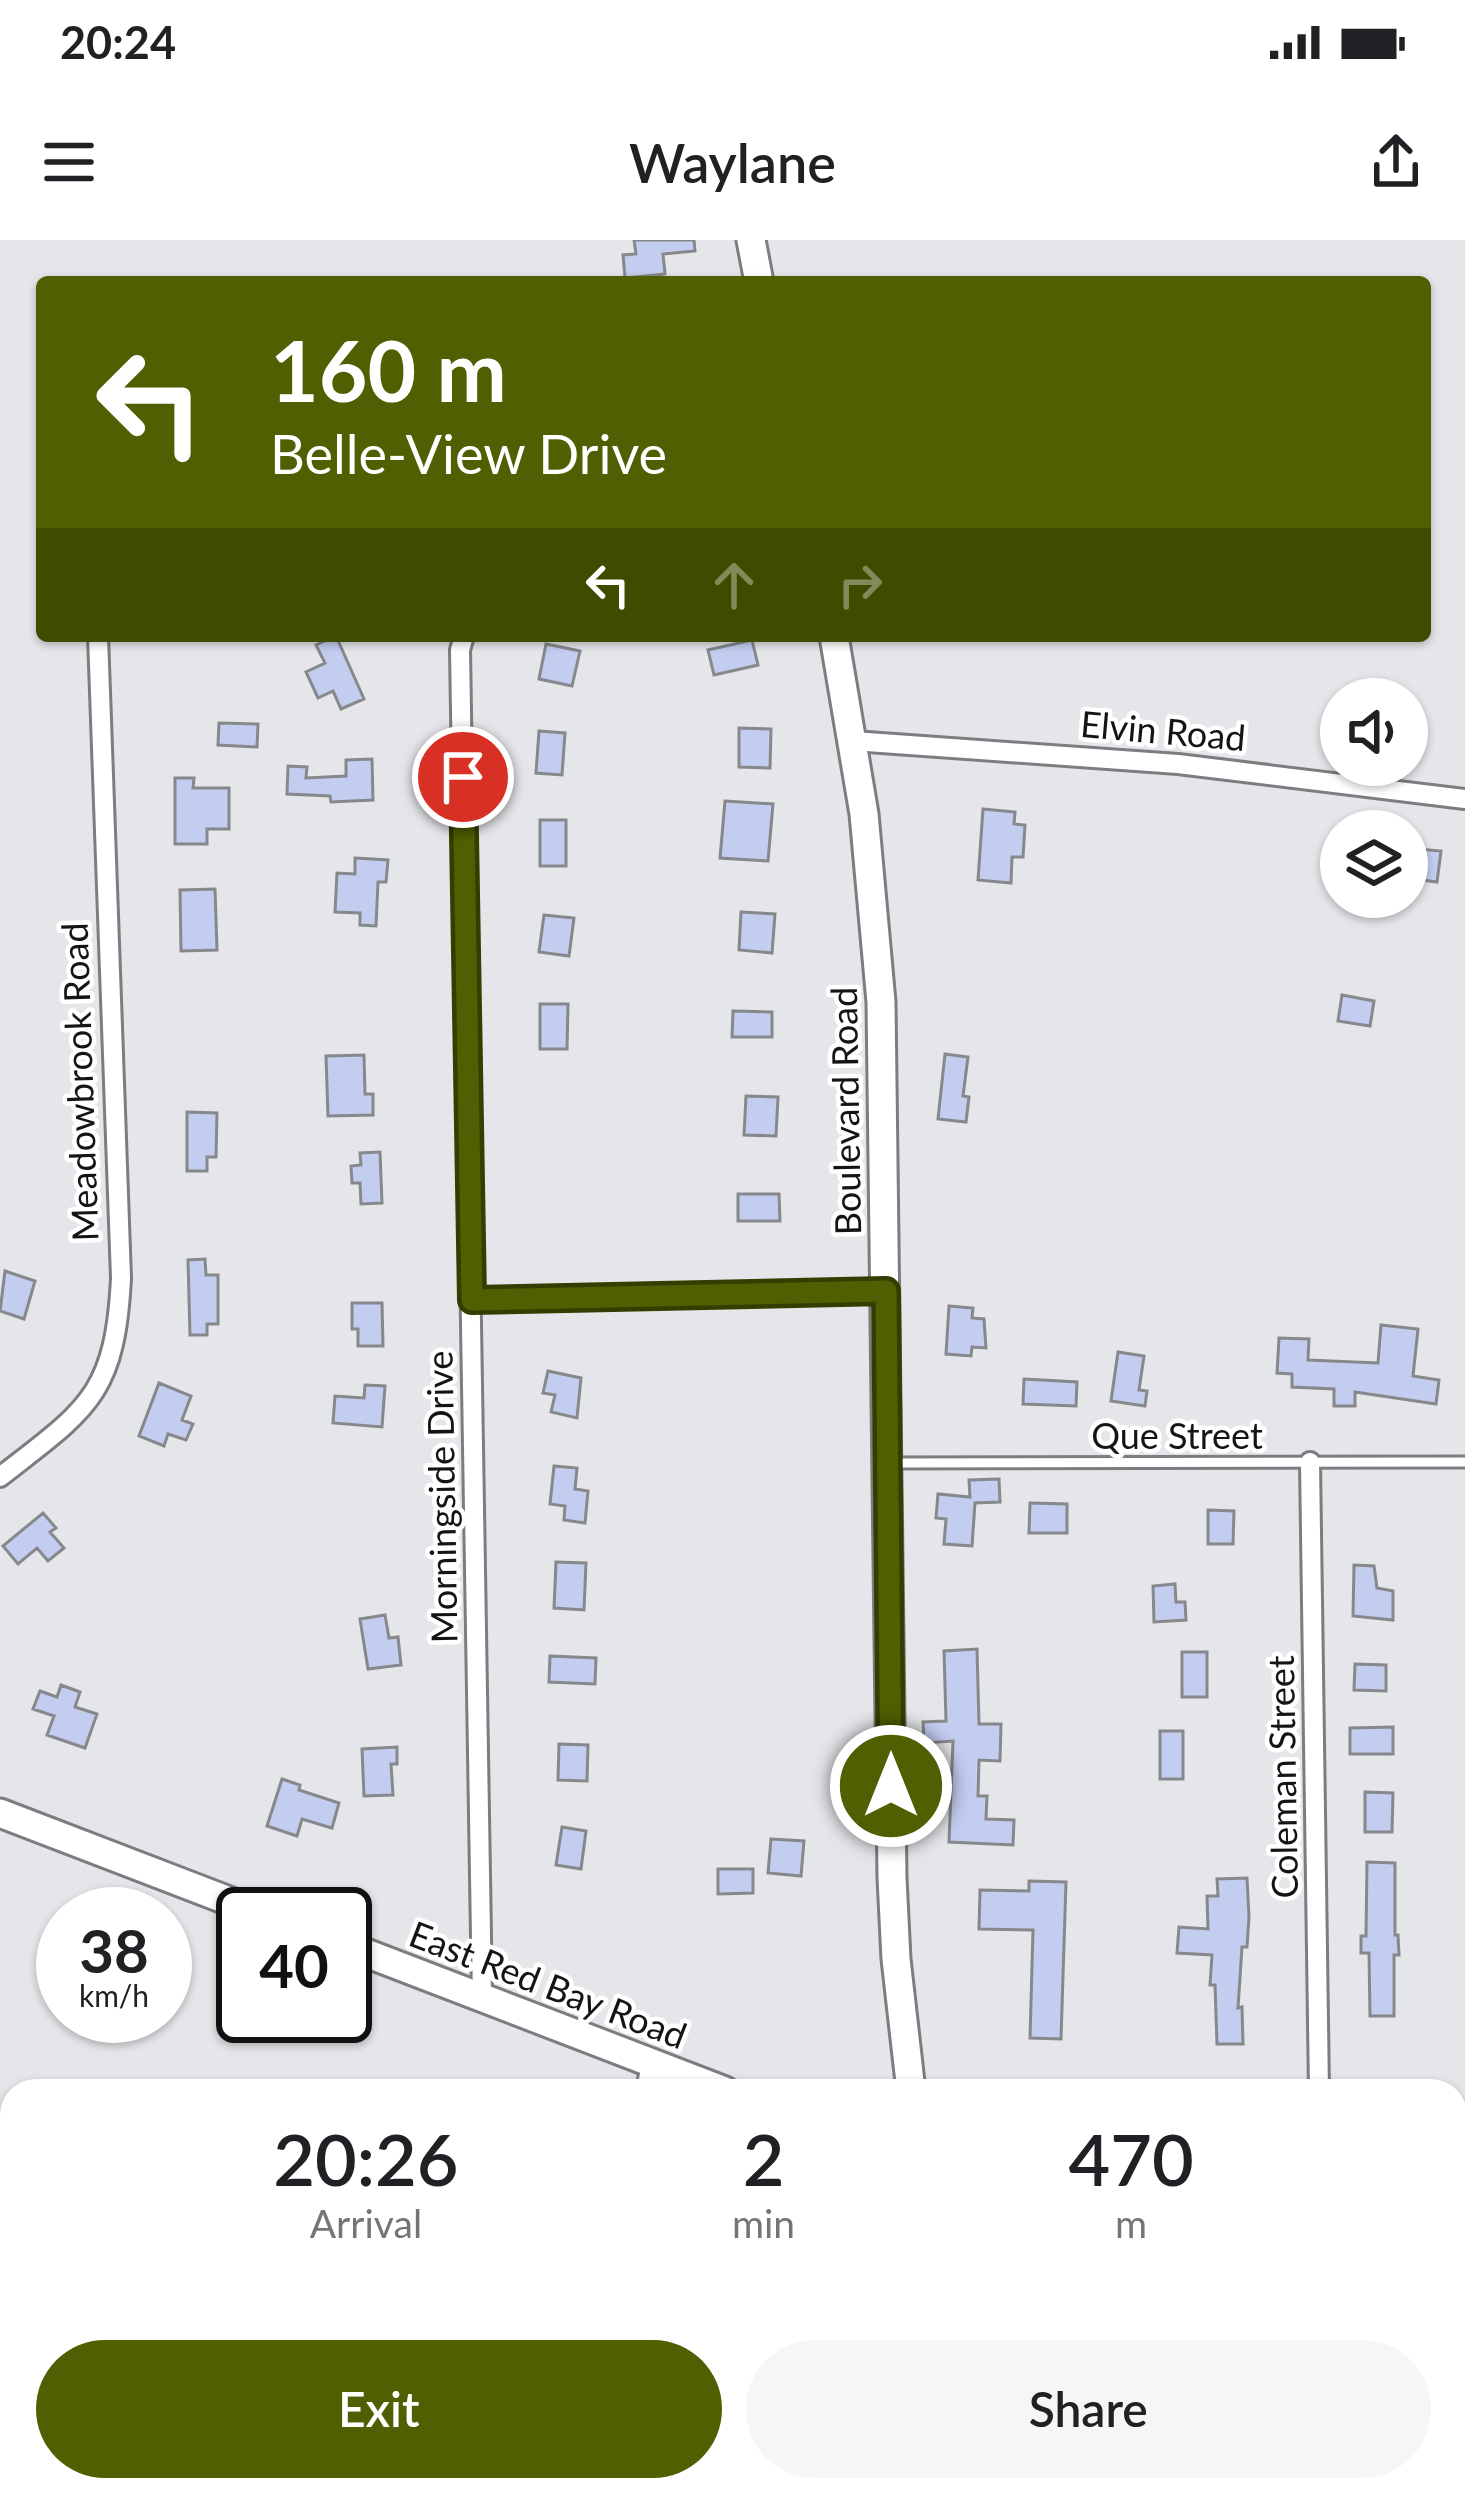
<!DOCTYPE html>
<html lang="en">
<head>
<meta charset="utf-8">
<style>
	:root { --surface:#fff; --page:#f6f6f6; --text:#202124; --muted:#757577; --accent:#4f5f01 }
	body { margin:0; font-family:Lato,sans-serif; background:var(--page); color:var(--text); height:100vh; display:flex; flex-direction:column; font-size:45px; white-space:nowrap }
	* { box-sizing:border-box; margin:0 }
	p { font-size:39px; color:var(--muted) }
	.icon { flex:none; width:66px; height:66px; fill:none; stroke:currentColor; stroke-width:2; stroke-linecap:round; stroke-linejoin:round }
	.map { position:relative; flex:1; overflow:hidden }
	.details { position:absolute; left:0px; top:1839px; width:1467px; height:423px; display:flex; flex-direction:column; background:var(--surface); border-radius:36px 36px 0 0; box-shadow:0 3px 9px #0004 }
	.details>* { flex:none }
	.top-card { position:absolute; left:36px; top:36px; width:1395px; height:366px; border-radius:12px; box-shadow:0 3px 9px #0004; background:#4f5f01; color:#fff; overflow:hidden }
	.buttons { position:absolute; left:1320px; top:438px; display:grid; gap:24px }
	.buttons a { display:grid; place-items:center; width:108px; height:108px; border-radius:50%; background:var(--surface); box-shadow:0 3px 9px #0004; font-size:60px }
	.speed { position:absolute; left:36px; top:1647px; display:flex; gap:24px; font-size:60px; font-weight:700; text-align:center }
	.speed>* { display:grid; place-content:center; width:156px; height:156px; border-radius:50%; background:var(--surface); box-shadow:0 3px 9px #0004; line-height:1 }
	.speed small { font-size:30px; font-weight:400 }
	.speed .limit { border:6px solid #111; border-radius:18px; background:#fff; color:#111 }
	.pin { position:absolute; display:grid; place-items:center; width:102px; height:102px; color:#fff; margin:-51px; border:6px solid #fff; border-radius:50%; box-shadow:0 3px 12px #0007 }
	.me { position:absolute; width:132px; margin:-66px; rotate:0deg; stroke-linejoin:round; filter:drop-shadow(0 0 9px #0008) }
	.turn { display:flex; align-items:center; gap:42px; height:252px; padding:0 36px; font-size:54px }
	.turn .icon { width:156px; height:156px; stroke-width:2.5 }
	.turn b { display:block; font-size:84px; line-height:102px }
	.lanes { display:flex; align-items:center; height:114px; padding:0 36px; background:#0003; justify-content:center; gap:60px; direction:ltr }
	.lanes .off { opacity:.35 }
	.eta { display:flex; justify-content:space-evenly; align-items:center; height:204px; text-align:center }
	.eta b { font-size:72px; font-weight:600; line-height:84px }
	.action { display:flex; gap:24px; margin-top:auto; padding:24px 36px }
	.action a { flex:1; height:138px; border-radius:72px; background:var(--accent); color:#fff; font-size:48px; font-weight:600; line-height:138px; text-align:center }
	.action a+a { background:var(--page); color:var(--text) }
	.status { display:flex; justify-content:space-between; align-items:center; height:84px; padding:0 60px; background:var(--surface); direction:ltr }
	.status svg { height:33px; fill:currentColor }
	header { display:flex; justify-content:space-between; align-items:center; height:156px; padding:0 36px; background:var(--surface); font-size:54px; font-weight:600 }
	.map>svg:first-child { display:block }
	.building { fill:#c3cdf0; stroke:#87888b; stroke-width:3 }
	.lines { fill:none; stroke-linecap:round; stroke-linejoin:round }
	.lane-casing { stroke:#7c7d80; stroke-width:15 }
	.street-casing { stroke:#7c7d80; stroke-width:24 }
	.secondary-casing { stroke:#7c7d80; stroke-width:33 }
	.lane { stroke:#fff; stroke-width:9 }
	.street { stroke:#fff; stroke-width:18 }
	.secondary { stroke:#fff; stroke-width:27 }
	.route-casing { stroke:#333e01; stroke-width:30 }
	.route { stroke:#4f5f01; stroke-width:21 }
	.labels { text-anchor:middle; stroke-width:9; stroke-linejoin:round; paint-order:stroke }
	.street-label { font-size:36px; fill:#141415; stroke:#fff }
</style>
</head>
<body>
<div class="status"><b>20:24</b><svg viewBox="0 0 49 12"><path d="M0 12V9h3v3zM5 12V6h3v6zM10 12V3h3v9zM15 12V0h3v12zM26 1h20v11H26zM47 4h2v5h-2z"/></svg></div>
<header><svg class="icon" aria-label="menu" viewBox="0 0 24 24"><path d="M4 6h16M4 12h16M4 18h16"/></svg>Waylane<svg class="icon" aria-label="share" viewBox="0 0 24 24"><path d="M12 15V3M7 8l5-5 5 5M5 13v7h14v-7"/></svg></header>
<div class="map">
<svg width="1465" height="2260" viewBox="0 0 1465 2260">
	<rect width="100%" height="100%" fill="#e4e6e9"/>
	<path class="building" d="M634,0H694L695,11L663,14L665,34L625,38L623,15L636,14Z
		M336,396L364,459L341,469L333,451L318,458L306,432L325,423L316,405Z
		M752,400L758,425L714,435L708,410Z
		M546,404L580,411L572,446L539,439Z
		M219,483L258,484L257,507L218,505Z
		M739,488L771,489L770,528L739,527Z
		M539,491L565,493L562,535L536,533Z
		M372,519L373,560L331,562L330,556L287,554L288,526L307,527L306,538L346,536V520Z
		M175,538H194L193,548H229V589H207V604H175Z
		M725,561L773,564L768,621L720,618Z
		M983,569L1015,572L1014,584L1025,585L1023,617H1012L1011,643L978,640Z
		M540,580H566V626H540Z
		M1407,608L1441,611L1437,642L1407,638Z
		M355,618L388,620L386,642H378L376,686L360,685V673L335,672L337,633L355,634Z
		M215,649L217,710L181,711L180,650Z
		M741,672L775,674L772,713L739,710Z
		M544,675L574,678L569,716L539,712Z
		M1342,755L1374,761L1370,786L1338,781Z
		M540,764H568L567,809H540Z
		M733,771L772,772V797H732Z
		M945,814L968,817L963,856L969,857L966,882L938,879Z
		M364,815L365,854H373V875L328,876L326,816Z
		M746,856L778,857L776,896L744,895Z
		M187,872L217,873L216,917H207V931H187Z
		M380,912L382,963L361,964L360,943H352L351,926L361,925L360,913Z
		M738,954H779L780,981H738Z
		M205,1019L206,1035H218V1084H207V1095H190L188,1020Z
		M5,1031L35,1041L24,1079L0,1071Z
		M352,1063H382L383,1106H358V1089H352Z
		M949,1066L973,1068L972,1078L984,1079L986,1108L972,1107L971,1116L946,1114Z
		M1381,1085L1418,1089L1413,1136L1439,1140L1436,1164L1355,1152V1166H1334V1149L1292,1147V1134L1277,1133L1279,1098L1309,1099L1308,1120L1378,1123Z
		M1118,1112L1144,1116L1139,1150L1147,1151L1145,1166L1111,1161Z
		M548,1131L581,1138L577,1178L551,1172L555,1155L543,1153Z
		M1024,1139L1077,1142L1076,1166L1023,1164Z
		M159,1143L191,1156L182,1180L193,1184L186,1200L168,1194L164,1206L139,1196Z
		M365,1145L385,1146L382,1187L333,1183L335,1156L364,1158Z
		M554,1226L577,1228L575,1249L588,1251L585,1283L564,1280L565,1266L550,1264Z
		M999,1239L1000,1262L975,1263L972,1306L944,1304L946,1279L936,1278L938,1254L970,1257L969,1240Z
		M1030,1263L1067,1264V1293H1029Z
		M1208,1270L1234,1271L1233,1304H1208Z
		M43,1273L56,1288L50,1292L64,1308L48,1321L37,1308L18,1324L3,1306Z
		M556,1322L586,1323L584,1370L554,1368Z
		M1354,1325L1374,1326L1377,1348L1393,1351V1380L1353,1376Z
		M1175,1344L1176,1362H1185L1186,1380L1154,1382L1153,1346Z
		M385,1375L389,1398L398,1397L401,1425L368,1429L360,1379Z
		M977,1409L979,1484H1001L1000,1521L979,1520L978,1556H987L986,1579L1014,1580L1013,1605L949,1602L953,1501L924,1503L923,1482L946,1481L944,1411Z
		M1182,1412H1207V1457H1182Z
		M550,1416L596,1418L595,1444L549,1442Z
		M1355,1424L1386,1425V1451L1354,1450Z
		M61,1445L80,1452L75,1467L97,1474L85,1508L47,1495L54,1476L33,1469L40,1451L57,1457Z
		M1393,1487V1514H1350V1488Z
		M1160,1491H1183V1539H1160Z
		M559,1504L588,1505L587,1541L558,1540Z
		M397,1507V1524H391L393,1555L364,1556L362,1509Z
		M282,1539L300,1545L299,1550L339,1563L332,1588L302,1579L297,1596L267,1586Z
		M1365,1552L1393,1553L1392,1592H1365Z
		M562,1587L586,1591L581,1629L556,1625Z
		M771,1599L804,1601L801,1636L768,1633Z
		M1367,1622L1395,1623V1695H1398L1399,1715H1394V1776H1370L1369,1713H1361V1696H1366Z
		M718,1629H753V1653L718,1654Z
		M1247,1638L1249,1677L1247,1707H1242L1238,1768L1242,1767L1243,1804H1217L1215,1745H1210L1212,1715L1177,1713L1179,1687L1208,1689L1207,1656H1218L1217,1639Z
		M1029,1641L1066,1642L1061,1799L1030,1798L1033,1690L979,1689L980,1650L1029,1651Z"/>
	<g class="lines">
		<defs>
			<path id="lane" d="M889,1223L1465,1222"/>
			<path id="street" d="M464,396L460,410L482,1758
				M853,501L1178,524L1465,559
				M472,1060L887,1051
				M1310,1222L1319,1851
				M0,1237C87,1169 115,1156 121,1038L98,396
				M646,1851L651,1823
				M1455,1929H1465
				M1455,2103L1465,2104
				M562,2260L565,2250"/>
			<path id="secondary" d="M751,0L759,42
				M834,396L864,574L881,762L892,1638L896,1719L911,1851
				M0,1573L263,1674
				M345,1705L725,1851
				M1042,2250L1047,2260"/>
		</defs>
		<use href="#lane" class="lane-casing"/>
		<use href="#street" class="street-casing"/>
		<use href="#secondary" class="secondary-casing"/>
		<use href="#lane" class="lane"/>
		<use href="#street" class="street"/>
		<use href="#secondary" class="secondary"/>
	</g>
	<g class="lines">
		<defs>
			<path id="route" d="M463,537L472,1060L886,1051L891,1546"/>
		</defs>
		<use href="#route" class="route-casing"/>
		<use href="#route" class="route"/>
	</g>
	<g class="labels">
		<g class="street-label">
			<text transform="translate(1163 491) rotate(5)" y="13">Elvin Road</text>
			<text transform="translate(80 842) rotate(-92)" y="13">Meadowbrook Road</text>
			<text transform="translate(846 871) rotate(-91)" y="13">Boulevard Road</text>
			<text x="1177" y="1209">Que Street</text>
			<text transform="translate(442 1257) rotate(-91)" y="13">Morningside Drive</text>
			<text transform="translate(1283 1537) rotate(-91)" y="13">Coleman Street</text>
			<text transform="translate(548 1745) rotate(21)" y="13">East Red Bay Road</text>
		</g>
	</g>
</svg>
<div class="buttons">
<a><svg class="icon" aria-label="sound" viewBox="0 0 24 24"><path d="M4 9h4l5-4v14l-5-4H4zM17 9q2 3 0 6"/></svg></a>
<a><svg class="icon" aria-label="layers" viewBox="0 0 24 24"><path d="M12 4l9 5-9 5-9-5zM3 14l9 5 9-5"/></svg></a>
</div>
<div class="speed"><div>38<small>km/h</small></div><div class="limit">40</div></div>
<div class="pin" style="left:463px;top:537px;background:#d93025"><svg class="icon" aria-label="arrive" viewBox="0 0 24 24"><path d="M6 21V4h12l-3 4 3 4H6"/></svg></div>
<svg class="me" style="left:891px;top:1546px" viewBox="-20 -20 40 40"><circle r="17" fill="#4f5f01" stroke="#fff" stroke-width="3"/><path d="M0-11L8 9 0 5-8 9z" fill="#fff"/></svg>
<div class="top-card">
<div class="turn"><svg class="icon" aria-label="left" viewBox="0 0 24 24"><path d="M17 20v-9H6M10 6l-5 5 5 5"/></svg><div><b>160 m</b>Belle-View Drive</div></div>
<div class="lanes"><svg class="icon" aria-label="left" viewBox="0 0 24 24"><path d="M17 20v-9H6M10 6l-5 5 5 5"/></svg><svg class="icon off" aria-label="ahead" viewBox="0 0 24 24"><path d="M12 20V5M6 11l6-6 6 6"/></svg><svg class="icon off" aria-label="right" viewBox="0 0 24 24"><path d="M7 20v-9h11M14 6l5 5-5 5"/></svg></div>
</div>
<section class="details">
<div class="eta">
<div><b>20:26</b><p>Arrival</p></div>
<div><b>2</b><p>min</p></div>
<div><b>470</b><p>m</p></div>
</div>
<div class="action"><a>Exit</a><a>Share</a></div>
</section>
</div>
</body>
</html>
